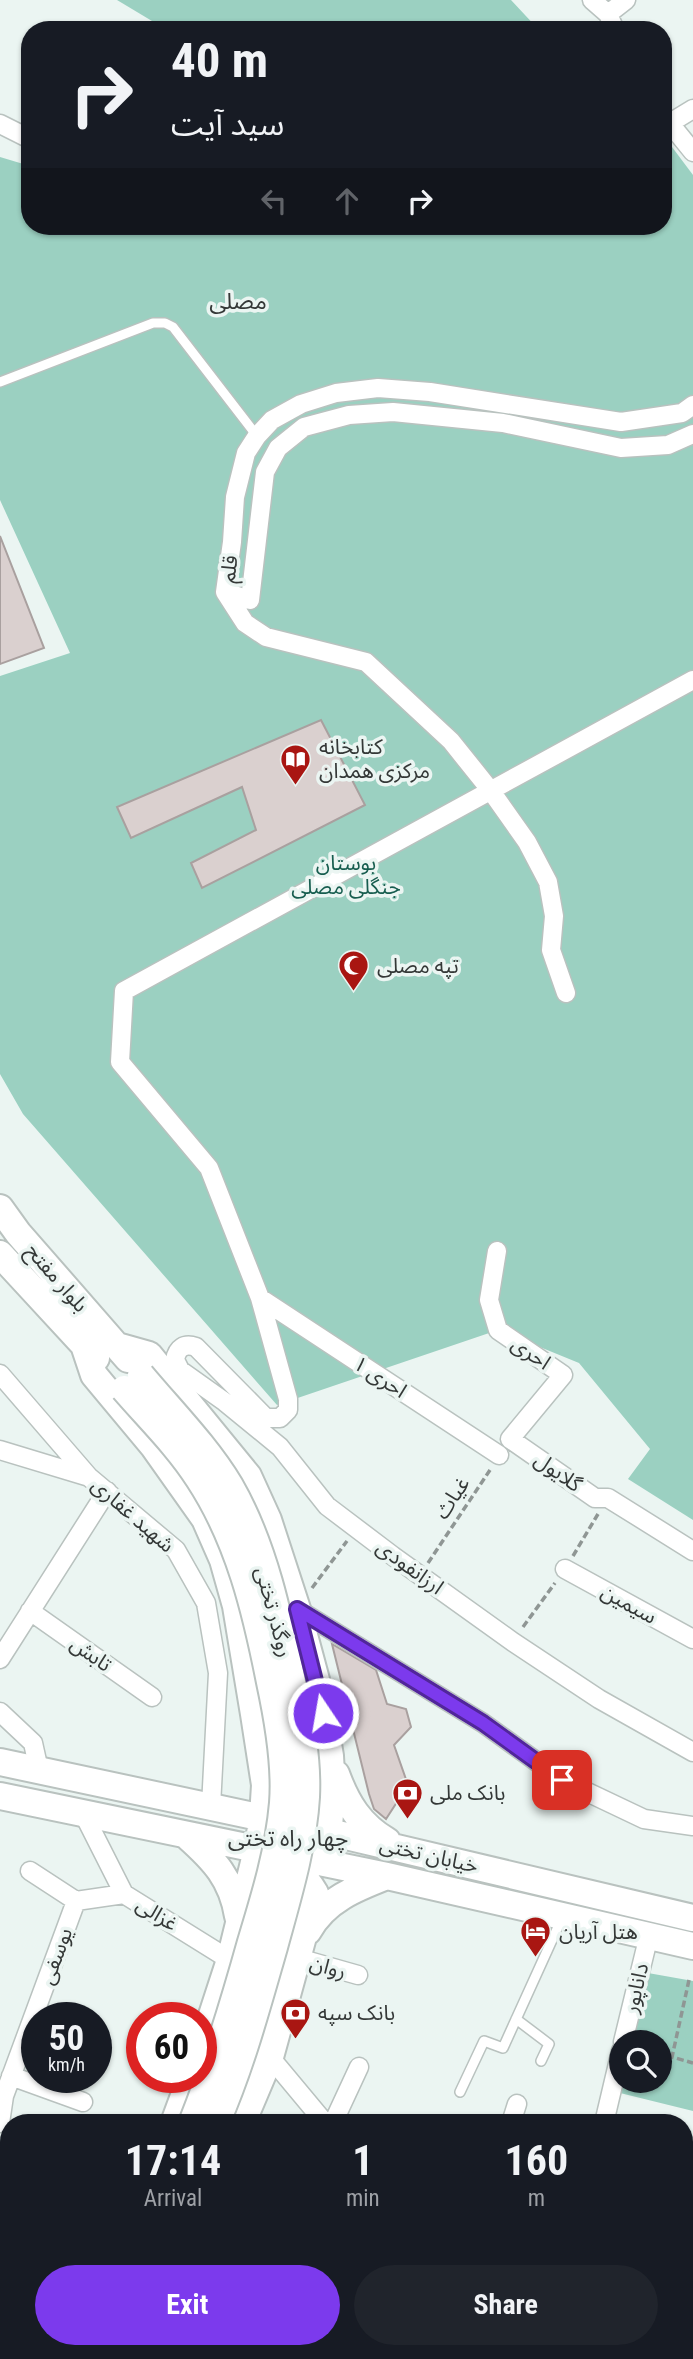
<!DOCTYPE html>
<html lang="en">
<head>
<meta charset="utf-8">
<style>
	:root { --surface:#171b24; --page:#20242c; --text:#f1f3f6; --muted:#9ea1a6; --accent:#7c3aed }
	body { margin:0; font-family:"Roboto Condensed","Noto Sans Arabic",sans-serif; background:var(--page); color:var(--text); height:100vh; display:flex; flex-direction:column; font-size:26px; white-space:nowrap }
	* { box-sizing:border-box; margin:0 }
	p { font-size:23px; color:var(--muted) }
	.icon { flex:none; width:38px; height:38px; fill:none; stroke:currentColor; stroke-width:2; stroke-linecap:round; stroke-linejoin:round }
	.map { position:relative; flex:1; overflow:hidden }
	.side { position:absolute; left:0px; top:2114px; width:693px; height:245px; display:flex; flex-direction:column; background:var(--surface); border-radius:28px 28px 0 0; box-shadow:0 2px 5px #0004 }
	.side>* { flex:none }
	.banner { position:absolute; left:21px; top:21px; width:651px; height:214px; border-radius:28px; box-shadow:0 2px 5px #0004; background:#171b24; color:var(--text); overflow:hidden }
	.buttons { position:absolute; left:609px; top:2030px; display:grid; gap:14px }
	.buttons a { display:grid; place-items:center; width:63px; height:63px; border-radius:50%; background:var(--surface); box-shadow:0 2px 5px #0004; font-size:35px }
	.speed { position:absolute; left:21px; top:2002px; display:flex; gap:14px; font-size:35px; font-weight:700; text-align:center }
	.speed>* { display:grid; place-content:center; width:91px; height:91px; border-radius:50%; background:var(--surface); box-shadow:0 2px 5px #0004; line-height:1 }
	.speed small { font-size:18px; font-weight:400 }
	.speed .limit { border:10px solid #d22; background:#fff; color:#111 }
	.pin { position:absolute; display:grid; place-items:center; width:60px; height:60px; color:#fff; margin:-30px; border-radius:14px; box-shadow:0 4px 10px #0006 }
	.me { position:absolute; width:77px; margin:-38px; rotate:348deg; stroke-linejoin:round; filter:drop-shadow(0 0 5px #0008) }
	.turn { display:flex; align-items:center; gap:24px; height:147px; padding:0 35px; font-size:32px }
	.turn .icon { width:91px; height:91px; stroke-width:2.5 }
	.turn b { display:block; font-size:49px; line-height:60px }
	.lanes { display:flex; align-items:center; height:66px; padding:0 35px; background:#0003; justify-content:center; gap:35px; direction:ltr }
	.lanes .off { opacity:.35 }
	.eta { display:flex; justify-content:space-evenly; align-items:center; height:119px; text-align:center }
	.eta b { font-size:42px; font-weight:700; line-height:49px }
	.primary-button { display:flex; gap:14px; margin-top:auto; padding:14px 35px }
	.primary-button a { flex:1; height:80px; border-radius:42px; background:var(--accent); color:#fff; font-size:28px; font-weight:700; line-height:80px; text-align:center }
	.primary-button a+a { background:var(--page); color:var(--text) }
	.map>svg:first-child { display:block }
	.green { fill:#9bd0c1 }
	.building { fill:#dad0cf; stroke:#a9a09f; stroke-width:2 }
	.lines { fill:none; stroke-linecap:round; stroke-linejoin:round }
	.service-casing { stroke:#b9c2bf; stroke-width:12 }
	.minor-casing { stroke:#b9c2bf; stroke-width:21 }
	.primary-casing { stroke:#b9c2bf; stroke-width:30 }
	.path { stroke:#8f9694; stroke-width:3.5; stroke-dasharray:7 3.5; stroke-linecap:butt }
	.service { stroke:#fff; stroke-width:9 }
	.minor { stroke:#fff; stroke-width:18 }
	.primary { stroke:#fff; stroke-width:26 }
	.primary-bridge-casing { stroke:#b9c2bf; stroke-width:30; stroke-linecap:butt }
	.primary-bridge { stroke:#fff; stroke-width:26 }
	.route-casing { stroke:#51269a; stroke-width:18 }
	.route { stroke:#7c3aed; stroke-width:12 }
	.labels { text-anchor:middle; stroke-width:7; stroke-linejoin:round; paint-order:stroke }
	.street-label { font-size:21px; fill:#343837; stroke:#ebf5f2 }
	.poi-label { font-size:21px; fill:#343837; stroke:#ebf5f2; text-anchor:start }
	.park-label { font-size:21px; fill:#175d4f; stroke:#ebf5f2 }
	.neighbourhood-label { font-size:23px; fill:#343837; stroke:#ebf5f2 }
</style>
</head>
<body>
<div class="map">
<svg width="693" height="2359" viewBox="0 0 693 2359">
	<rect width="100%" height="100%" fill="#ebf5f2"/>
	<path class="green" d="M117,0H511L539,30H167Z
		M663,135L693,175V1520L628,1479L650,1449L579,1363L498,1330L277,1405L23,1114L0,1074V676L70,653L0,500V157L30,166V226H663Z
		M648,1973L693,1981V2111L620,2093L623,2081H660V2042H632Z"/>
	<path class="building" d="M0,536L44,648L0,664Z
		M321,720L365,805L202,888L191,863L256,830L242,787L131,838L117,807Z
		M332,1644L376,1670L387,1704L406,1709L411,1727L394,1745L408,1785L386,1819L374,1809L369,1794Z"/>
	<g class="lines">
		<defs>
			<path id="service" d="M0,382L153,323H165L173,327L257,436
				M516,2019L549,2044L541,2061
				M460,2092L484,2041L503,2048L562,1918"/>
			<path id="minor" d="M592,0L608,14L615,30
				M608,14L626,0
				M663,115L693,152
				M670,123L693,109
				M0,124L30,139
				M225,592L232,542L235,497L246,453L257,436L272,420L301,404L336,393L378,388L430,392L621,422L682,413L693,405
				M225,592L250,600L265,472L278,448L304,427L349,415L393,412L503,423L621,448L668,445L693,434
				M225,592L245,623L266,637L366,662L451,741L491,791L527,842L548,882L554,916L551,950L566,993
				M497,1251L489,1300L498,1330L563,1375L510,1439L595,1498H608L693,1551
				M260,1298L499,1455
				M170,1365L180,1370L225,1402L280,1447L327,1506L393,1556L513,1642L599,1699L693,1752
				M180,1370L175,1360C177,1348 184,1343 196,1347L266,1418H280L288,1410V1399L260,1298L209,1168L120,1062L124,991L693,680
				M0,1374L89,1477L176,1550L206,1603L218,1673L211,1806
				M0,1450L89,1477
				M565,1569L693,1639
				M297,1609L483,1723L562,1780L644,1819L693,1826
				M30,1611L152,1697
				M0,1659L107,1491
				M0,1712L33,1743L39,1770
				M83,1813L124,1894L230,1960
				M30,1871L76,1901
				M298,1958L358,1975
				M623,2042L649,1935
				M270,2057L325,2123
				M11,2076L83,2102
				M0,2123L4,2096L76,1901L124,1894
				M333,2123L359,2067
				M511,2123L517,2104
				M604,2123L621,2051
				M0,2179L9,2184
				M684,2310L693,2312
				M0,2339L9,2346
				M14,2350L26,2359
				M259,2350L272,2359
				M378,2350L379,2359
				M542,2359L544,2350"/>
			<path id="primary" d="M0,1208L18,1233L128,1359
				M0,1254L96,1358
				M84,1345L94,1375L154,1447L205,1519L223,1560L236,1606L254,1714L265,1785L263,1817L257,1850L230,1960L201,2049
				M117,1346L149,1355L248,1476L268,1520L297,1609L319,1691L330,1756L332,1791L327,1849
				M0,1762L329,1832L693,1918
				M336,1774C347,1804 360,1825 387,1841
				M0,1796L387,1876L693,1946
				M187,1836C214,1860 232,1879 238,1916
				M308,1931C325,1900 356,1888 387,1876
				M174,2123L191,2077
				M242,2123L270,2057L315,1893C305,1876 296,1867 276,1868
				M64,2359L69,2350
				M111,2359L117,2350"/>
		</defs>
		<use href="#service" class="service-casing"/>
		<use href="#minor" class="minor-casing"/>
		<use href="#primary" class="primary-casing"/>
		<path class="path" d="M573,1556L598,1514
			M428,1563L490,1470
			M312,1588L347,1541
			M523,1627L555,1583
			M689,1980L672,2057L693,2063"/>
		<use href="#service" class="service"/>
		<use href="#minor" class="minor"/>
		<use href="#primary" class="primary"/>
		<defs>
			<path id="primary-bridge" d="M141,1375C171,1411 206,1446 230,1486C264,1545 279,1617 292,1682C300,1721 308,1758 306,1797C303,1848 287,1899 274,1947C257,2006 241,2066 216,2123
				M124,1389C149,1418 178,1446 199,1479C239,1540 256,1611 270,1682C278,1719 286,1765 283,1803C279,1850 265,1896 251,1942C234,2003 216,2063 192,2123"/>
		</defs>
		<use href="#primary-bridge" class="primary-bridge-casing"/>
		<use href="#primary-bridge" class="primary-bridge"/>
	</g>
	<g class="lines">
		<defs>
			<path id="route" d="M323,1713L297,1609L483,1723L562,1780"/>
		</defs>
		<use href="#route" class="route-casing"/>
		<use href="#route" class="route"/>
	</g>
	<defs>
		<symbol id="library-pin" viewBox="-11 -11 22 30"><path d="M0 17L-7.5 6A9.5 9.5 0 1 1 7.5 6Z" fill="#a91612" stroke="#ebf5f2"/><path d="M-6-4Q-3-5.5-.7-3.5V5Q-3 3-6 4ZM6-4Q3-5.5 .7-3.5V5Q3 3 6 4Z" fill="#fff"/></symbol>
		<symbol id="mosque-pin" viewBox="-11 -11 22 30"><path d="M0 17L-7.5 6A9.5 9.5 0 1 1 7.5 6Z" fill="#a91612" stroke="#ebf5f2"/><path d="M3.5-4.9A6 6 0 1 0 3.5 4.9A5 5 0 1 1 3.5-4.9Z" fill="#fff"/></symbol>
		<symbol id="bank-pin" viewBox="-11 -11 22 30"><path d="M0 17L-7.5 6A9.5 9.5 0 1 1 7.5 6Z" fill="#a91612" stroke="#ebf5f2"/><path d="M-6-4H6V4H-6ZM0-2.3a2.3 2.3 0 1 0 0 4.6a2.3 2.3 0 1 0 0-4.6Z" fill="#fff"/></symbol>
		<symbol id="hotel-pin" viewBox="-11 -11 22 30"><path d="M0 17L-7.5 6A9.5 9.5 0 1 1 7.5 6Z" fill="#a91612" stroke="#ebf5f2"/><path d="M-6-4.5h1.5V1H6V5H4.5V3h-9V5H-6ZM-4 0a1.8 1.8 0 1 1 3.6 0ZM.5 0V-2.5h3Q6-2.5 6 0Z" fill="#fff"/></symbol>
	</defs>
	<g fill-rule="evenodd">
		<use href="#library-pin" x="278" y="742" width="35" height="47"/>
		<use href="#mosque-pin" x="336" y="948" width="35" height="47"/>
		<use href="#bank-pin" x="390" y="1776" width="35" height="47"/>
		<use href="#hotel-pin" x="518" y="1914" width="35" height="47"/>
		<use href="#bank-pin" x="278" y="1996" width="35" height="47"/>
	</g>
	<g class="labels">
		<g class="street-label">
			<text transform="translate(229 569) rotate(-83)" y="7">قلم</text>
			<text transform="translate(57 1278) rotate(49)" y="7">بلوار مفتح</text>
			<text transform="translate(531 1353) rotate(34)" y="7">احری</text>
			<text transform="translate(380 1377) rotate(33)" y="7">احری ۱</text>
			<text transform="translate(558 1472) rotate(35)" y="7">گلایول</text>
			<text transform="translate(452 1498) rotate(-57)" y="7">غیاث</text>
			<text transform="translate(133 1515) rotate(41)" y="7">شهید غفاری</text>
			<text transform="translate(410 1567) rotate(36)" y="7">ارزانفودی</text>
			<text transform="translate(629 1604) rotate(29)" y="7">سیمین</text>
			<text transform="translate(274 1612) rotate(75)" y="7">روگذر تختی</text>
			<text transform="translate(91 1654) rotate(35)" y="7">تابش</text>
			<text transform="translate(429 1855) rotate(13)" y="7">خیابان تختی</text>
			<text transform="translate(157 1914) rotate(32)" y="7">غزالی</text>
			<text transform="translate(56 1956) rotate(-70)" y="7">یوسفی</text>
			<text transform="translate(328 1967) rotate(16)" y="7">روان</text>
			<text transform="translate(636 1988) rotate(-77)" y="7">داناپور</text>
		</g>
		<g class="poi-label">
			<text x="319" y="754">کتابخانه<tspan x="319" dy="24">مرکزی همدان</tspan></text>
			<text x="377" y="973">تپه مصلی</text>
			<text x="430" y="1800">بانک ملی</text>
			<text x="559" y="1939">هتل آریان</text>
			<text x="318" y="2020">بانک سپه</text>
		</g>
		<g class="park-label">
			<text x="346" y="870">بوستان<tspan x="346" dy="24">جنگلی مصلی</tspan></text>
		</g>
		<g class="neighbourhood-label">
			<text x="238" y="309">مصلی</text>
			<text x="288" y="1846">چهار راه تختی</text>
		</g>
	</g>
</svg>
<div class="buttons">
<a><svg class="icon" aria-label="search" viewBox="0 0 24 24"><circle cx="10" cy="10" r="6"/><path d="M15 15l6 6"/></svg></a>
</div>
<div class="speed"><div>50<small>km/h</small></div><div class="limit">60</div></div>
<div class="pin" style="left:562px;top:1780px;background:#d93025"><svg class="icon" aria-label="arrive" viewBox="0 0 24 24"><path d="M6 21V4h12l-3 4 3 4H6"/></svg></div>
<svg class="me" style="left:323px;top:1713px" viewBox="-20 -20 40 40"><circle r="17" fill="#7c3aed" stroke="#fff" stroke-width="3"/><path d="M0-11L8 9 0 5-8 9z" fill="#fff"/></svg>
<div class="banner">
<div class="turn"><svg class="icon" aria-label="right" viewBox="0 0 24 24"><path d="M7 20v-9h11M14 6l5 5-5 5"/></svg><div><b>40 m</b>سید آیت</div></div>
<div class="lanes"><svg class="icon off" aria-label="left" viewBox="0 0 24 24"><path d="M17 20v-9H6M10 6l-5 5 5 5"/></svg><svg class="icon off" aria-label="ahead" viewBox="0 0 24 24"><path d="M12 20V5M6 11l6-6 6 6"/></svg><svg class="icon" aria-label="right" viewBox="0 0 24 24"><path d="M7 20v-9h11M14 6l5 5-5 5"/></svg></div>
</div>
<section class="side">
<div class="eta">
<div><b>17:14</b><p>Arrival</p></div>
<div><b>1</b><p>min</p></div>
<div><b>160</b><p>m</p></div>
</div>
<div class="primary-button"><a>Exit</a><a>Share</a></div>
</section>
</div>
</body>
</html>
